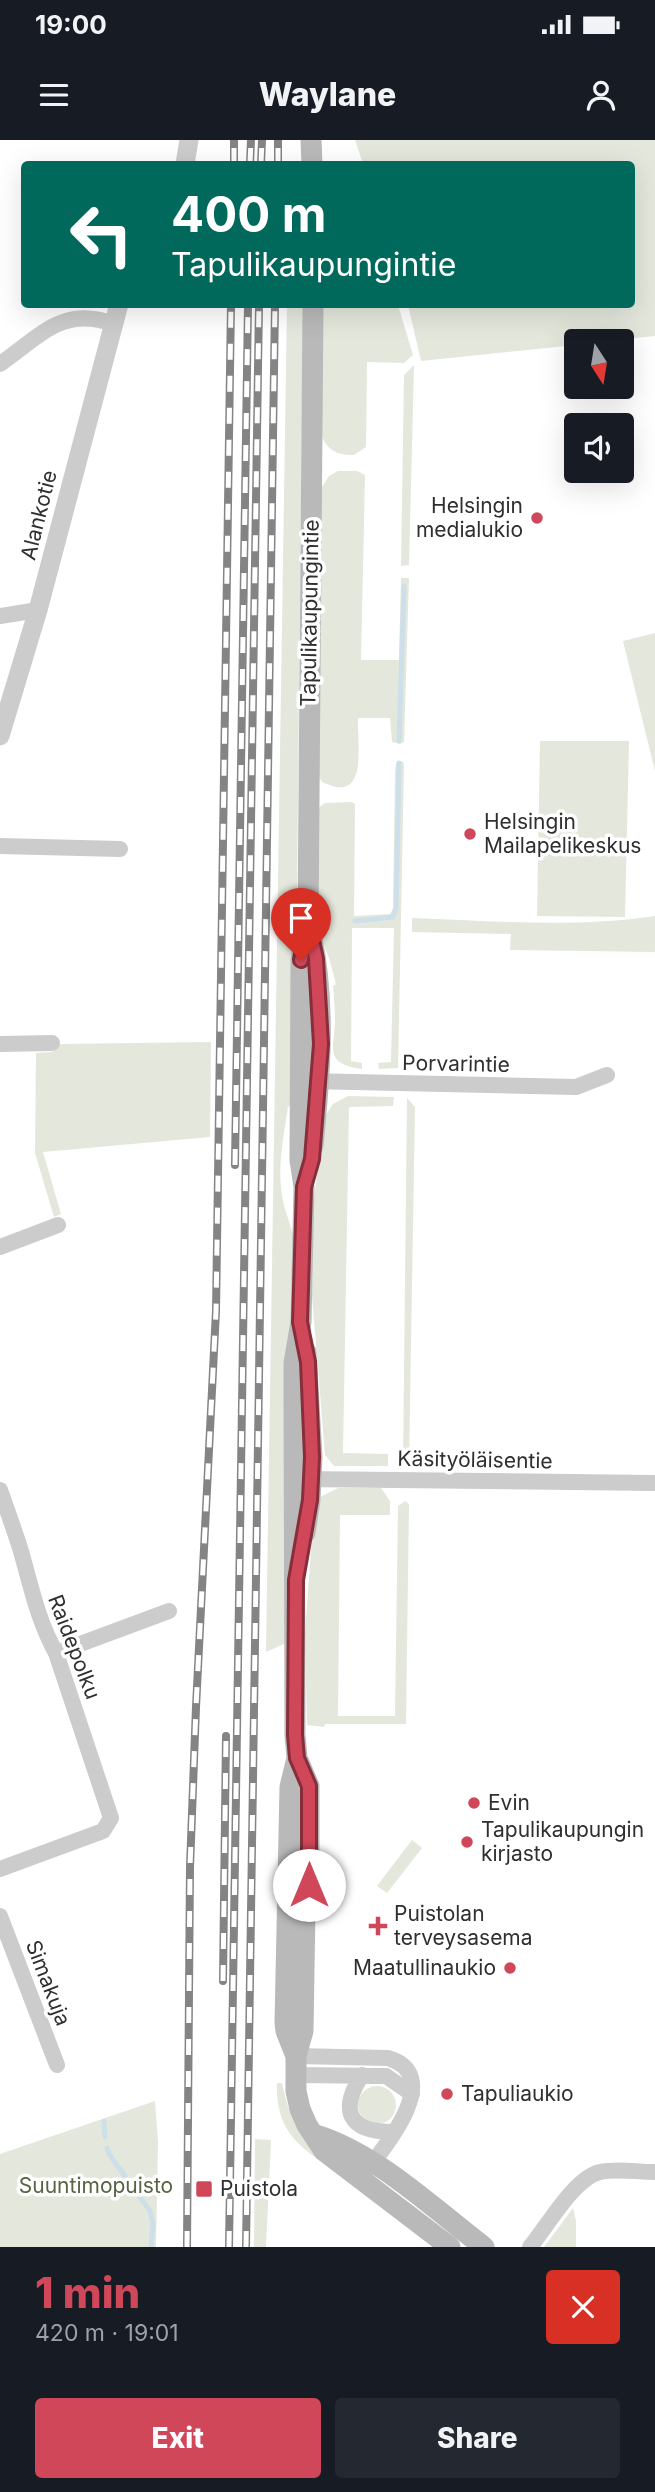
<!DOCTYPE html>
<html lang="en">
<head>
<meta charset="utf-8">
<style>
	:root { --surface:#171b24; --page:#242831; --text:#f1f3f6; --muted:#9ea1a6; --accent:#d0475a }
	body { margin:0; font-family:Inter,sans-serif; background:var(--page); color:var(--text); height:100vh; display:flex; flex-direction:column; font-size:26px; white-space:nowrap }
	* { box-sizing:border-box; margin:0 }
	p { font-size:23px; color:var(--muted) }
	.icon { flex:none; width:38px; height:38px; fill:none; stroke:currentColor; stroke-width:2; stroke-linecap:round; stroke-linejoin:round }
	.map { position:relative; height:2107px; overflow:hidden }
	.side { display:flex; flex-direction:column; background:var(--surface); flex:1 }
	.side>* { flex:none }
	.hud { position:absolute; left:21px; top:21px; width:614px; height:147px; border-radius:7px; box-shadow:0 7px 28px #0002; background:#00695c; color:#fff; overflow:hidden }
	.needle { width:46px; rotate:168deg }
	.buttons { position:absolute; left:564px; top:189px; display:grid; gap:14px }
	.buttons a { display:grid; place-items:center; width:70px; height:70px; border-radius:7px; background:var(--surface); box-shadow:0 7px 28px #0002; font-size:35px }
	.pin { position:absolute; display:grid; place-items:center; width:60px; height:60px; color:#fff; margin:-72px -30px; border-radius:50% 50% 50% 0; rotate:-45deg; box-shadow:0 0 7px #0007 }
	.pin .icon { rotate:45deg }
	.me { position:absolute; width:77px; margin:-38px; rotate:0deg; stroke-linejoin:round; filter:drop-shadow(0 0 5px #0008) }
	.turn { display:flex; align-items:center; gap:24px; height:147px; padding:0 35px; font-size:32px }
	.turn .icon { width:91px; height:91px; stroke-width:2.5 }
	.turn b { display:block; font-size:49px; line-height:60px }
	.round { display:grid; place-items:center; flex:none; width:74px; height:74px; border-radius:7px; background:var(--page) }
	.headline { display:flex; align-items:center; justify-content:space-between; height:119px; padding:0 35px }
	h1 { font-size:42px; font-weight:800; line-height:52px; color:var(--accent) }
	.cta { display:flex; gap:14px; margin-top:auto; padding:14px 35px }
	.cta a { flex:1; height:80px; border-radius:7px; background:var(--accent); color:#fff; font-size:28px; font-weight:800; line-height:80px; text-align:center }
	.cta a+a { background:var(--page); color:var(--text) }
	.status { display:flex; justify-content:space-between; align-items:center; height:49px; padding:0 35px; background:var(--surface); direction:ltr }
	.status svg { height:19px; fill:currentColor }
	header { display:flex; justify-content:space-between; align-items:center; height:91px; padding:0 35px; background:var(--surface); font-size:32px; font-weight:800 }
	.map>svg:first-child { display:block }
	.green { fill:#e3e7dc }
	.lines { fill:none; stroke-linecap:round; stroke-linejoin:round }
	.stream { stroke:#cddfe8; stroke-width:5 }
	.minor { stroke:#ccc; stroke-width:16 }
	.tertiary { stroke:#ccc; stroke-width:19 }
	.secondary { stroke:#b9b9b9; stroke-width:21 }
	.rail-casing { stroke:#848484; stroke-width:8 }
	.rail { stroke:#fff; stroke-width:5; stroke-dasharray:16; stroke-linecap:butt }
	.route-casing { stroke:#872e3a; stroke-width:18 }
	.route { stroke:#d0475a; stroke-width:12 }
	.poi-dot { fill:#d0475a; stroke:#fff; stroke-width:2.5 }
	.labels { text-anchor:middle; stroke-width:7; stroke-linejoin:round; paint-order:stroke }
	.poi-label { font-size:21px; fill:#2f2f2f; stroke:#fff; text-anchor:start }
	.street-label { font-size:21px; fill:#2f2f2f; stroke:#fff }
	.park-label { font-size:21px; fill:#556542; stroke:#fff }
</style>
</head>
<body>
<div class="status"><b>19:00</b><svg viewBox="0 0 49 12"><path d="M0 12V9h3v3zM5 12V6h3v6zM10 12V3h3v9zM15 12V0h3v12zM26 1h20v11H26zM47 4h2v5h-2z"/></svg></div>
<header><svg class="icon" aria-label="menu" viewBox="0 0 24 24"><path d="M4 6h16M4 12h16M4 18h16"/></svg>Waylane<svg class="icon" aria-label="person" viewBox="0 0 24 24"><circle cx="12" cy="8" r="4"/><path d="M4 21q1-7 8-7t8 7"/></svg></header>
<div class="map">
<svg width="655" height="2107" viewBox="0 0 655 2107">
	<rect width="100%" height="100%" fill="#fff"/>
	<path class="green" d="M355,0H655V196L606,201H576V205L421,221L408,165L632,164V24H363Z
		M303,164L295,952L293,963L288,967C284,995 277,1026 282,1055C284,1071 292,1085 294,1102L286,1503L266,1512L287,165Z
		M323,165H398L413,215L404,223L367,222L366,307L354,315C337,315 328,311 321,295Z
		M414,225L409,425L401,426L404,235Z
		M338,331H357L365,335L361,520H399L401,438H409L404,602L400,604L392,602L390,578H358C357,607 369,665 322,642L317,634L320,350L329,336Z
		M655,493V631L623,501Z
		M540,601H629L625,777L537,776Z
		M402,621L404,624L398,928L379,929L378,923L391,922L394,788H352L351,921L362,923V929C324,923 334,911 335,880C335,869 334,857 333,846L336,844L329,818L317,788V669L325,663L352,662L355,664L354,776L390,774L393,769L395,633L396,623Z
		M655,776V812L510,810L511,794L412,792V778C492,781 576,788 655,776Z
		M211,902L210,997L43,1012L61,1074L54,1077L35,1013L36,913L52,912L61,904Z
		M348,956L394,957L393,966L349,967L343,1313L388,1314V1326H334L325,1315L324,1302L312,1156L313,1066L324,978L333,964Z
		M407,958L415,967L409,1324H403Z
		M338,1348H381L390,1361V1375H340L338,1576H395L398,1366L405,1361L409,1364L406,1584H325L324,1587L307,1585L305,1493L308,1451L313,1385L320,1357Z
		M412,1700L422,1708L387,1753L377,1746Z
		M277,1943H282C290,1979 295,1985 321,2012L316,2018C288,1998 276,1979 277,1943Z
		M358 1965a19 19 0 1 1 38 0a19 19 0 1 1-38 0Z
		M155,1961L158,2002L156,2107H0V2014Z
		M255,1999L271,2000L266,2107H254Z
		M573,2068L576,2081V2107H544Z"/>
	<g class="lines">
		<path class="stream" d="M399,601L404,446
			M355,781L393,777L396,768L399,623
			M104,1981L105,1997
			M107,2008L109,2014L150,2071L153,2084L151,2107"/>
		<path class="minor" d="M0,224C39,197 63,165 113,184
			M0,476L38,470
			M0,706L120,709
			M0,904L52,903
			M308,941L576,947L607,935
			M0,1107L58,1085
			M300,1339L655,1343
			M0,1350C7,1370 14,1389 20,1408C31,1445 37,1479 56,1513L111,1678L103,1691L0,1729
			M56,1513L169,1471
			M0,1776L57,1925
			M296,1916L388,1918C445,1935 386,2006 366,2031
			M296,1935L386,1936L412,1954
			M362,1935C338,1972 350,1992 393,1992
			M530,2107C547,2087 574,2038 600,2032C617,2028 637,2032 655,2032"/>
		<path class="tertiary" d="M185,24L189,0
			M0,596L38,470L119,164"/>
		<path class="secondary" d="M311,0L312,24
			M313,164L308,782L301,820L300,1020L304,1047L301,1182L294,1223V1247L295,1595L297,1618L309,1646V1745L305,1768L303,1891L296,1916V1951L300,1969L307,1985L324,2011L450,2107
			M311,794C326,864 320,935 313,1006
			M305,1393L310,1360L312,1317L306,1212
			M296,1916L286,1891L285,1883L290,1647L297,1618
			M313,1994C375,2012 433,2068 484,2107"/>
		<defs>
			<path id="rail" d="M234,24V0
				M250,24L251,0
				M261,24L262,0
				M278,24V0
				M235,1025L248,164
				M223,1841L226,1596
				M187,2107L190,1727L196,1567L216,1171L231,164
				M229,2107L259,164
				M246,2107L275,164"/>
		</defs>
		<use href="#rail" class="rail-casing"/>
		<use href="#rail" class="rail"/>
	</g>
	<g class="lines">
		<defs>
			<path id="route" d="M301,820L308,782L316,819L321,904L312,1019L304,1047L300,1182L308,1222L312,1317L310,1360L296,1440L295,1595L297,1618L309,1646V1745"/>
		</defs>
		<use href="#route" class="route-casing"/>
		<use href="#route" class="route"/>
	</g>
	<g class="poi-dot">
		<circle cx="537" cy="378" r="7"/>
		<circle cx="470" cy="694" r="7"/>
		<circle cx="474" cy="1663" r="7"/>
		<circle cx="467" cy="1702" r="7"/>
		<path d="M374.5 1775.5h7v7h7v7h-7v7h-7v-7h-7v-7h7z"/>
		<circle cx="510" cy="1828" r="7"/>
		<circle cx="447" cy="1954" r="7"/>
		<rect x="195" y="2040" width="18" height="18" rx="3.5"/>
	</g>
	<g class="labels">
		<g class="poi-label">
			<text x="523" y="373" text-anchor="end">Helsingin<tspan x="523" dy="24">medialukio</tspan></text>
			<text x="484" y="689">Helsingin<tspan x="484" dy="24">Mailapelikeskus</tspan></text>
			<text x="488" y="1670">Evin</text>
			<text x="481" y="1697">Tapulikaupungin<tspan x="481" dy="24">kirjasto</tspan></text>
			<text x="394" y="1781">Puistolan<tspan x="394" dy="24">terveysasema</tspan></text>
			<text x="496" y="1835" text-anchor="end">Maatullinaukio</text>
			<text x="461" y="1961">Tapuliaukio</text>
			<text x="220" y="2056">Puistola</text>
		</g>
		<g class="street-label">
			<text transform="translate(39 375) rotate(-76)" y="7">Alankotie</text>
			<text transform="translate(310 473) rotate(-89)" y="7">Tapulikaupungintie</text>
			<text transform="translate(456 924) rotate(1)" y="7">Porvarintie</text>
			<text transform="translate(475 1320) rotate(1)" y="7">Käsityöläisentie</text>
			<text transform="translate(74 1507) rotate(69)" y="7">Raidepolku</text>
			<text transform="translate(48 1843) rotate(69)" y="7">Simakuja</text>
		</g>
		<g class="park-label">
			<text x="96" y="2053">Suuntimopuisto</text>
		</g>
	</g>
</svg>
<div class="buttons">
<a><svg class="needle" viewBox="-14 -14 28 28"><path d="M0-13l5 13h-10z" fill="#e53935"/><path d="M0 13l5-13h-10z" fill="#9ea1a6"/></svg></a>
<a><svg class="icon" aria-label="sound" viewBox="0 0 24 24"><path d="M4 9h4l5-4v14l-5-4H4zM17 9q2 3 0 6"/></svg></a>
</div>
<div class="pin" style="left:301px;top:820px;background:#d93025"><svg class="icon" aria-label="arrive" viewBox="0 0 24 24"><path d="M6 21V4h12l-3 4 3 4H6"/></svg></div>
<svg class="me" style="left:309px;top:1745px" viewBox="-20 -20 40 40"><circle r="19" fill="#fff"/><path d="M0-13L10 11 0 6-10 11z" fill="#d0475a"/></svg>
<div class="hud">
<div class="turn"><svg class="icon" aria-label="left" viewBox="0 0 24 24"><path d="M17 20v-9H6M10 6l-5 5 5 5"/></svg><div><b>400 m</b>Tapulikaupungintie</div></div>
</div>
</div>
<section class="side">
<div class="headline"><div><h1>1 min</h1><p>420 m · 19:01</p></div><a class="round" style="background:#d93025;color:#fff"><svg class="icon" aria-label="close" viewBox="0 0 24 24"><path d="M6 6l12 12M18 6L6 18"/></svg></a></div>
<div class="cta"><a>Exit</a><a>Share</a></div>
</section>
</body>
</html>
